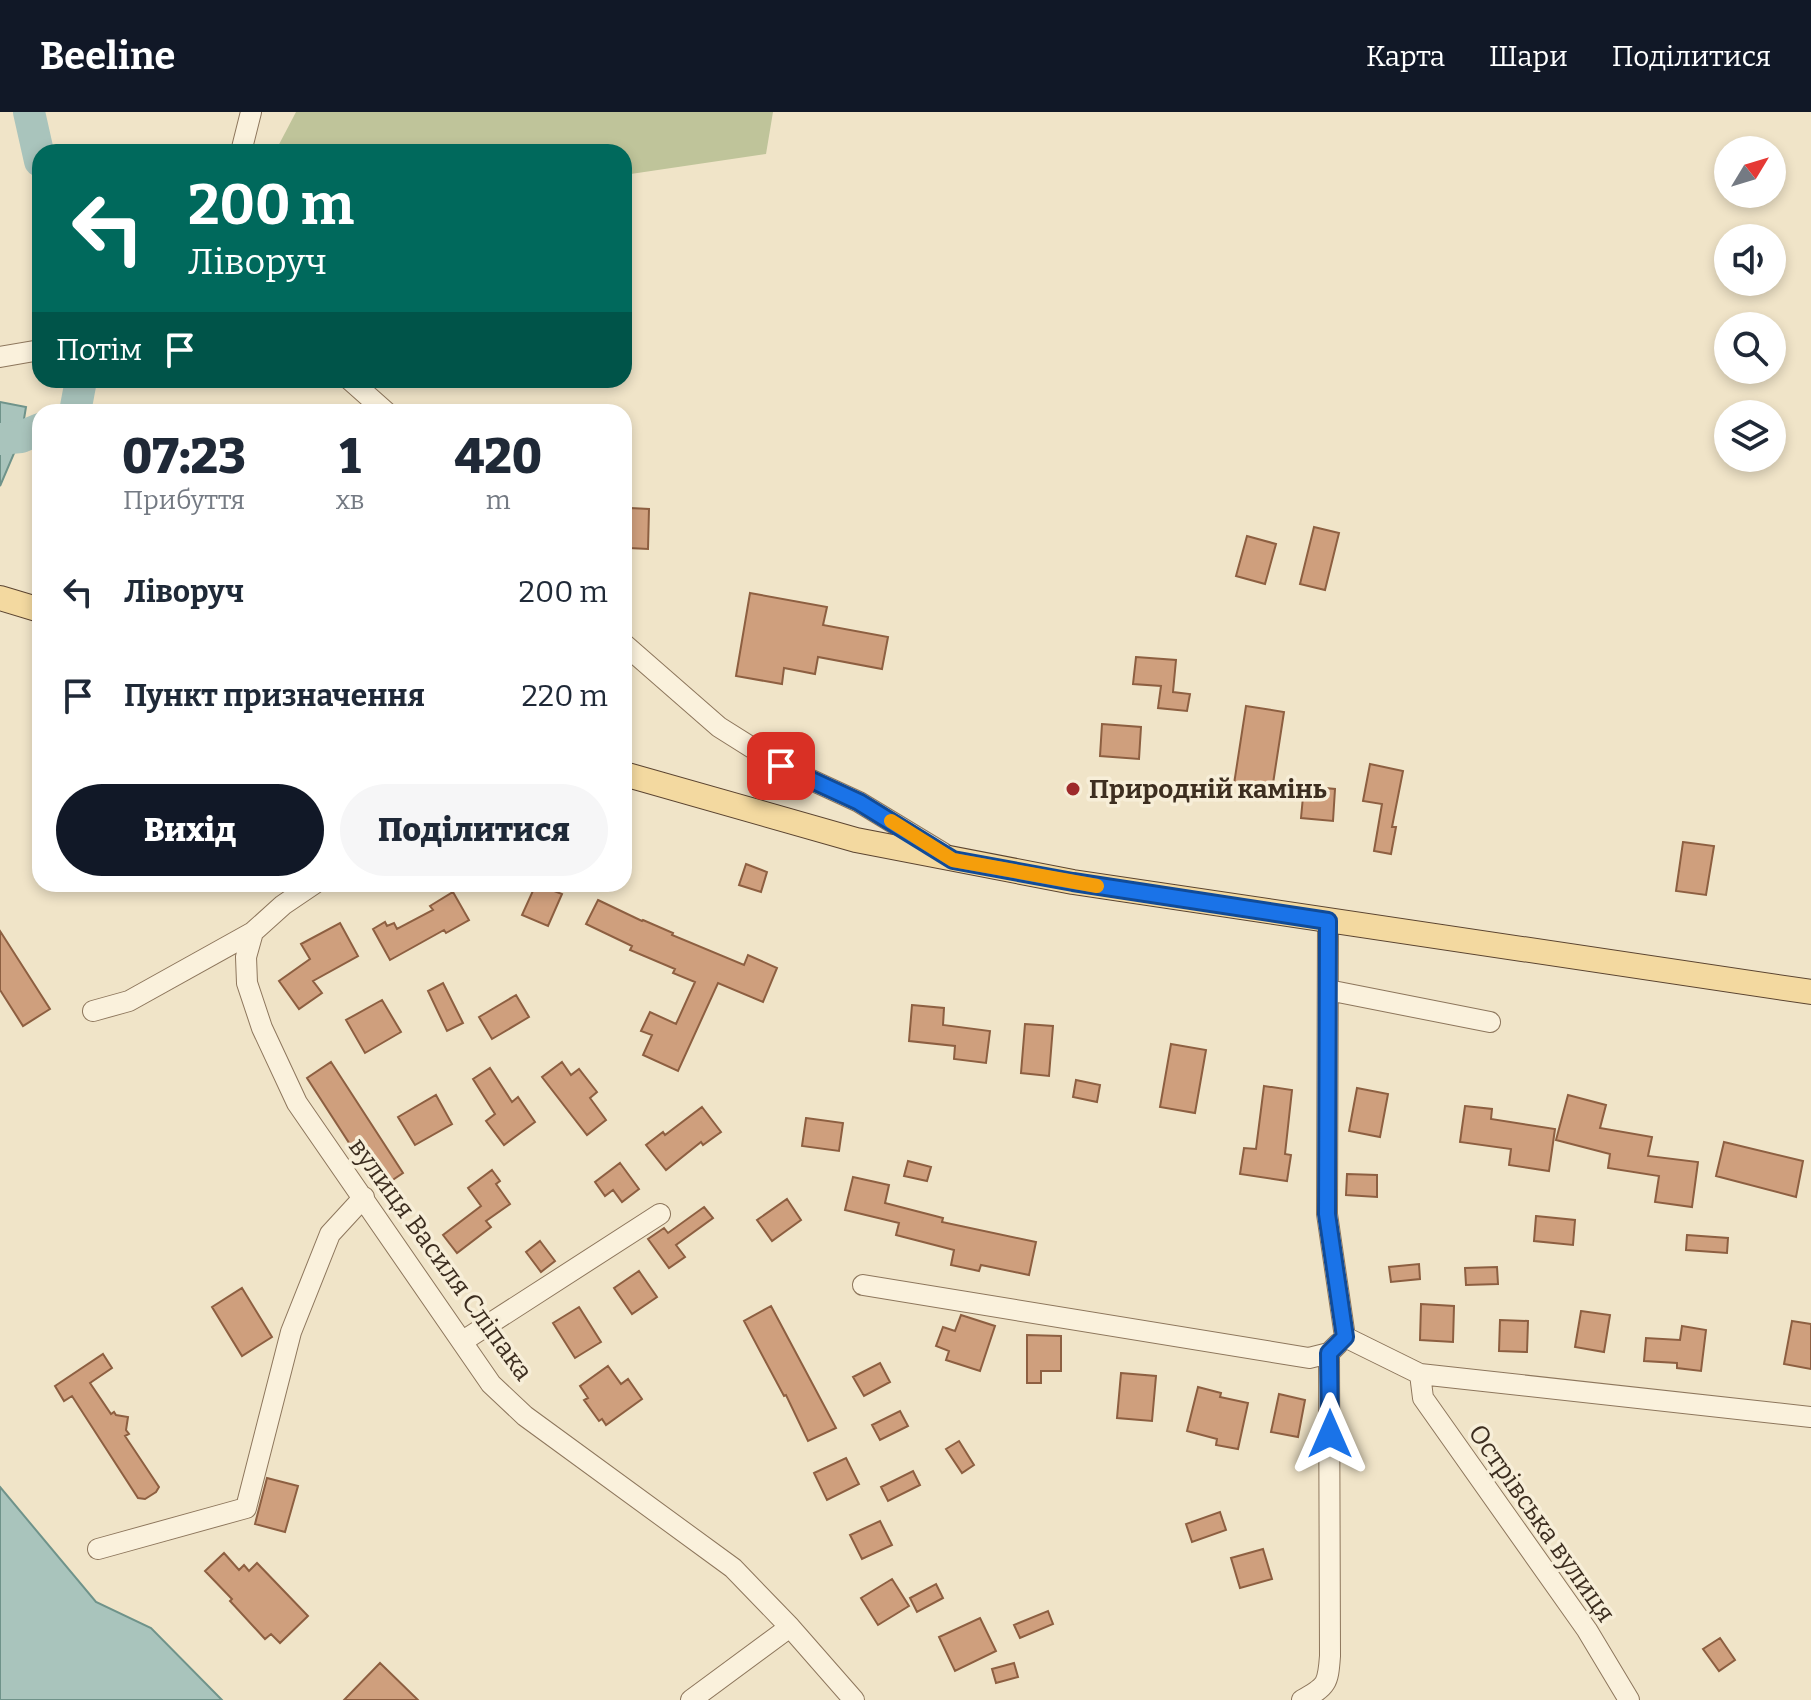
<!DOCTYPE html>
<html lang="uk">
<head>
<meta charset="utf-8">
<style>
	:root { --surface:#fff; --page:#f6f6f7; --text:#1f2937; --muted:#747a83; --accent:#111827 }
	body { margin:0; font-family:Bitter,serif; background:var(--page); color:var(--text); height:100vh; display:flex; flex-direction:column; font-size:30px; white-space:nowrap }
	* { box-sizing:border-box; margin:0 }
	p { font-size:26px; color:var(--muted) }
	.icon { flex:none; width:44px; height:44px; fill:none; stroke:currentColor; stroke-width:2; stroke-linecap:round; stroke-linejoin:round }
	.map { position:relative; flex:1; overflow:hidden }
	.details { position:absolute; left:32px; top:292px; width:600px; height:488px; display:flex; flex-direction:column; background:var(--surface); border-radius:24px; box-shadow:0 4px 12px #0003 }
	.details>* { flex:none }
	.banner { position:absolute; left:32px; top:32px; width:600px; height:244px; border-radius:24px; box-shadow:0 4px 12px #0003; background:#00695c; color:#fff; overflow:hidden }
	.needle { width:52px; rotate:52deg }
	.tools { position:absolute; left:1714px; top:24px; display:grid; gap:16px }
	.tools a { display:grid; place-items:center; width:72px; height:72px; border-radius:50%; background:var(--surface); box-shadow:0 4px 12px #0003; font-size:40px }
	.pin { position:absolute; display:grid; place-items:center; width:68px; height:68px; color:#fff; margin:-34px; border-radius:16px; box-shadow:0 4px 12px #0006 }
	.me { position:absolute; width:88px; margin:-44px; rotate:0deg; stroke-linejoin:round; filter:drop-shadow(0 0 6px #0008) }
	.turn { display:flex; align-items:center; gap:28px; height:168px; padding:0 24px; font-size:36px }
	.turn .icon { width:104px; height:104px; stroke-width:2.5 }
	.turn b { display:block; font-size:56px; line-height:68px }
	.then { display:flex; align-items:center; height:76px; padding:0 24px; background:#0003; gap:16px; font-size:30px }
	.eta { display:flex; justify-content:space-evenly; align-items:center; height:136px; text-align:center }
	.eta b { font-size:48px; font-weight:800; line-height:56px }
	.action { display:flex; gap:16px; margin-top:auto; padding:16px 24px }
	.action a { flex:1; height:92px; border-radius:48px; background:var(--accent); color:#fff; font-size:32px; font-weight:800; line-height:92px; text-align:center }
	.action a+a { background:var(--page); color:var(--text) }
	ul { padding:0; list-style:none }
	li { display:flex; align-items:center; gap:24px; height:104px; padding:0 24px }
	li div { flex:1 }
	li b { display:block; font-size:30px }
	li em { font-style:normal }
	header { display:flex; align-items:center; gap:48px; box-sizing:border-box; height:112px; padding:0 40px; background:var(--accent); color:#fff }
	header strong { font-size:38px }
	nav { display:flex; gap:44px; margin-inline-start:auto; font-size:28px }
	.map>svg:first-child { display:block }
	.cemetery { fill:#bfc49a }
	.water { fill:#a9c4bc; stroke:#6f938a; stroke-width:2 }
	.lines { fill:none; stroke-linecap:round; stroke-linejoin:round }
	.river { stroke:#a9c4bc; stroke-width:32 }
	.building { fill:#cf9f7d; stroke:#8d5f41; stroke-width:2 }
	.minor-casing { stroke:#8d765c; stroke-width:22 }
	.major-casing { stroke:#5b4430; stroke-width:26 }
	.minor { stroke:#faf1dc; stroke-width:20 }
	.major { stroke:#f3d9a0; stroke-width:24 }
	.route-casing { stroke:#114b97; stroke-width:20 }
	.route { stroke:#1a73e8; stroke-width:14 }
	.slow { stroke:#f59e0b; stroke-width:14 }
	.poi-dot { fill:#9e2a2b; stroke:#f7eed8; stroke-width:3 }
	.labels { text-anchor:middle; stroke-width:7; stroke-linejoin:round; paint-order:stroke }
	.poi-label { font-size:26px; font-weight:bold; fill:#3d2e20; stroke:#f7eed8; text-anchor:start }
	.street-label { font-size:26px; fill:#3d2e20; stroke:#f7eed8 }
</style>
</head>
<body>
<header>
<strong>Beeline</strong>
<nav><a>Карта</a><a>Шари</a><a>Поділитися</a></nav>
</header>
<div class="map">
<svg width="1811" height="1588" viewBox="0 0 1811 1588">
	<rect width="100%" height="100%" fill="#f0e4c8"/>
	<path class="cemetery" d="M296,0H773L766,42L624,63V40H275Z"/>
	<path class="water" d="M0,290L26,295L21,325L0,374Z
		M0,1375L96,1490L151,1516L222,1588H0Z"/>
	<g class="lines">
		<path class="river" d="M29,0L40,49
			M75,300L81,268
			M0,327L21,325L40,317"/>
	</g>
	<path class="building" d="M630,396L649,397L648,437L629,436Z
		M1314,415L1339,421L1325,478L1300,472Z
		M1247,424L1276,432L1265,472L1236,464Z
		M750,481L827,495L823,513L888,525L882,557L818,545L815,562L784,556L782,572L736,564Z
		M1136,545L1176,548L1173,580L1190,582L1187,599L1158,596L1161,574L1133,572Z
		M1246,594L1284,600L1272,678L1234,672Z
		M1102,612L1141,615L1139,647L1100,644Z
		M1370,652L1403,659L1392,715H1396L1391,742L1374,739L1382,692L1363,689Z
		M1304,674L1335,677L1333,709L1301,706Z
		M1683,730L1714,734L1706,783L1676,779Z
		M746,752L767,760L761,780L739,773Z
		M536,772L562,782L548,814L522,803Z
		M453,780L469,808L446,821L444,818L390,848L373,817L385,810L387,814L394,811L397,817L433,798L430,794Z
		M598,788L642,809L643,808L673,821L672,823L744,853L748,843L777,856L763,890L718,871L678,959L643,943L652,923L641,919L650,900L676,912L695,870L673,861L675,857L630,838L632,834L586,812Z
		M340,811L358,844L313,869L322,881L299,897L279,869L310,847L301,832Z
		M0,819L50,897L23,914L0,878Z
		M443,871L463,911L447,919L428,879Z
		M516,883L529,905L492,927L479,905Z
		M382,888L401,920L365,941L346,908Z
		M912,893L944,896L943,913L990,919L986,951L954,947L955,934L909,929Z
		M1025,912L1053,914L1049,964L1021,961Z
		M1171,932L1206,938L1195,1001L1160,995Z
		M331,950L403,1061L379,1077L307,966Z
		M562,950L571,963L579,957L597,980L590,986L606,1008L587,1023L542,965Z
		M490,956L512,990L518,985L535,1010L504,1033L486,1009L495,1002L473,967Z
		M1076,968L1100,973L1097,990L1073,985Z
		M1264,974L1292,978L1285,1042L1291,1043L1287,1069L1240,1062L1244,1036L1256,1037Z
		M1357,976L1388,982L1380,1025L1349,1019Z
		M436,983L452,1012L415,1033L398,1005Z
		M1568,983L1606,993L1600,1016L1652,1025L1648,1044L1698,1050L1692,1095L1655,1090L1659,1064L1608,1056L1610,1042L1556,1028Z
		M1465,994L1492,997L1491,1007L1555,1017L1549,1059L1509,1053L1511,1037L1460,1030Z
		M702,995L721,1020L703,1033L701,1030L666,1058L646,1033L663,1020L665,1023Z
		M806,1006L843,1011L839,1039L802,1034Z
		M1724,1030L1803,1049L1796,1085L1716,1064Z
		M908,1049L931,1055L927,1069L904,1064Z
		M620,1051L639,1077L622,1090L613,1078L605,1084L595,1070Z
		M492,1058L500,1069L496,1072L510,1092L486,1109L491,1115L457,1141L443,1123L481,1094L468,1076Z
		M1347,1062L1377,1063V1085L1346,1083Z
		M853,1065L889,1073L885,1091L943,1106L942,1110L1036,1130L1029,1163L981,1153L979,1159L951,1153L954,1138L896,1123L899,1111L845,1098Z
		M787,1087L801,1108L772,1129L757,1108Z
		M704,1095L713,1106L676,1133L685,1145L669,1156L648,1127L664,1116L668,1121Z
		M1536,1104L1575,1108L1573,1133L1534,1129Z
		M1687,1123L1728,1126L1727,1141L1686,1138Z
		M540,1129L555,1149L541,1160L526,1140Z
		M1419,1152L1420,1167L1391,1170L1389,1155Z
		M1497,1155L1498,1172L1466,1173L1465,1156Z
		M639,1159L657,1185L632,1202L614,1176Z
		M242,1176L272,1225L242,1244L212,1195Z
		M1421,1192L1454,1194L1453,1230L1420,1228Z
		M771,1194L836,1316L808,1329L786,1283L784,1284L744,1209Z
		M579,1195L601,1230L575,1246L553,1211Z
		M1581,1199L1610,1203L1604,1240L1575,1235Z
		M961,1203L995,1214L980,1259L946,1248L949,1239L936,1234L943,1215L955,1219Z
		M1500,1208L1528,1209L1527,1240L1499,1239Z
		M1792,1209L1811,1212V1257L1784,1252Z
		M1682,1214L1706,1218L1701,1259L1677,1256V1251L1644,1249L1646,1226L1680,1228Z
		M1027,1223L1061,1224V1259H1041V1271H1027Z
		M103,1242L112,1256L90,1271L111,1302L114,1300L116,1303L128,1305L126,1318L129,1322L125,1324L159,1375L156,1380L145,1387L138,1386L72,1284L64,1289L55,1274Z
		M880,1251L890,1270L864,1284L853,1265Z
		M608,1254L621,1272L628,1267L642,1287L606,1313L602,1307L599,1309L584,1288L588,1286L580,1274Z
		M1121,1261L1156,1264L1152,1309L1117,1306Z
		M1198,1275L1221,1281L1220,1285L1248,1291L1238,1337L1216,1333L1217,1327L1187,1319Z
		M1279,1282L1305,1288L1298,1325L1271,1320Z
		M900,1299L908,1314L880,1328L872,1313Z
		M959,1329L974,1353L962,1361L946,1337Z
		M846,1346L859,1372L827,1388L814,1361Z
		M913,1359L920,1373L888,1389L881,1375Z
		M267,1366L298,1374L285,1420L255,1412Z
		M1220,1400L1226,1418L1192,1430L1186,1412Z
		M880,1409L892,1433L862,1447L850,1423Z
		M1263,1437L1272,1467L1240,1476L1231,1446Z
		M224,1441L239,1458L244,1453L249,1459L257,1451L308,1504L280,1531L271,1522L265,1527L230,1489L232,1487L205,1459Z
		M892,1467L909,1494L878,1513L861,1486Z
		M936,1472L943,1486L917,1500L910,1486Z
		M1048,1499L1053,1512L1020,1526L1014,1513Z
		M980,1506L996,1539L955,1559L939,1525Z
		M1720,1526L1735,1548L1719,1559L1703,1537Z
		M380,1551L418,1588H344Z
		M1014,1551L1018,1565L996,1571L992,1557Z"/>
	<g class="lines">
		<defs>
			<path id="minor" d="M241,40L251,0
				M0,245L40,238
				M350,268L386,300
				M624,532L719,615L781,654L859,690L943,741
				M314,772L283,793L253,820L246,845L247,871L262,916L297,991L491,1272L525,1304L733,1456L790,1515L854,1588
				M1328,809L1327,1102L1345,1225L1420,1262L1811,1305
				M1328,878L1490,910
				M93,899L129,889L253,820
				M863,1173L1309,1246L1329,1241
				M463,1229L660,1102
				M1420,1262L1423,1286L1587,1518L1629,1588
				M98,1437L246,1396L291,1220L330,1122L364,1085
				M691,1588L790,1515
				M1302,1588C1327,1574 1328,1572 1330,1544L1329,1241L1338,1232"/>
			<path id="major" d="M0,486L40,498
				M624,662L856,728L1073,770L1811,880"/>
		</defs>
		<use href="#minor" class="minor-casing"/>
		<use href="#major" class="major-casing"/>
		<use href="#minor" class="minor"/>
		<use href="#major" class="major"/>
	</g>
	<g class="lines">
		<defs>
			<path id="route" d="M781,654L859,690L953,748L1073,770L1328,809L1327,1102L1345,1225L1329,1241L1330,1322"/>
		</defs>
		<use href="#route" class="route-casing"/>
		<use href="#route" class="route"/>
		<path class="slow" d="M891,709L953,748L1097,774"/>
	</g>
	<circle class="poi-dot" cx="1073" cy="677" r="8"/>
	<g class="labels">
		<g class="poi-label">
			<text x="1089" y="686">Природній камінь</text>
		</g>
		<g class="street-label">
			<text transform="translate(441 1147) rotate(54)" y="9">вулиця Василя Сліпака</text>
			<text transform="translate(1542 1411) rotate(55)" y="9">Острівська вулиця</text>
		</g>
	</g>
</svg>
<div class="tools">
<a><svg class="needle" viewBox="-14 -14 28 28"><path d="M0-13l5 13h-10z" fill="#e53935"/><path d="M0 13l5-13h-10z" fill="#747a83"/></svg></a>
<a><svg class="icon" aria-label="sound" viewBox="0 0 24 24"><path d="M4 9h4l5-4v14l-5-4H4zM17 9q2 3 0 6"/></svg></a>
<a><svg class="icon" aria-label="search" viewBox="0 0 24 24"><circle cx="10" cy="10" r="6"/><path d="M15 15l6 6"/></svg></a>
<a><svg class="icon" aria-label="layers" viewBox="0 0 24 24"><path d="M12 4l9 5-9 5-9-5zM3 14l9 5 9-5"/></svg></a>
</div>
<div class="pin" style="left:781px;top:654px;background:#d93025"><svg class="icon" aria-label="arrive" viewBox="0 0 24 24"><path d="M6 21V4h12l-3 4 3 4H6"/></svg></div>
<svg class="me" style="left:1330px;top:1322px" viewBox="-20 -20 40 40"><path d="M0-17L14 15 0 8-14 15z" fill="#1a73e8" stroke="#fff" stroke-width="4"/></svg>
<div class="banner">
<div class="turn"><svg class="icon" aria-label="left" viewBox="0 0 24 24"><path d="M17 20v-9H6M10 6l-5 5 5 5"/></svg><div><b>200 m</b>Ліворуч</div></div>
<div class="then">Потім<svg class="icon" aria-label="arrive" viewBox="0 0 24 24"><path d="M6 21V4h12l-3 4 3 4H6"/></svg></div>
</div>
<section class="details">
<div class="eta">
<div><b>07:23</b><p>Прибуття</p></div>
<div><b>1</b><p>хв</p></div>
<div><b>420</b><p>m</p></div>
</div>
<ul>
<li><svg class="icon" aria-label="left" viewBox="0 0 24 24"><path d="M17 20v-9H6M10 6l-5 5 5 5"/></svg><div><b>Ліворуч</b></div><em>200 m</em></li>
<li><svg class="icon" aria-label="arrive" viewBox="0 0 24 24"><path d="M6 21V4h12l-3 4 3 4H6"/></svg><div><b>Пункт призначення</b></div><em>220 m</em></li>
</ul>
<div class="action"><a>Вихід</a><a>Поділитися</a></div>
</section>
</div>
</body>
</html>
